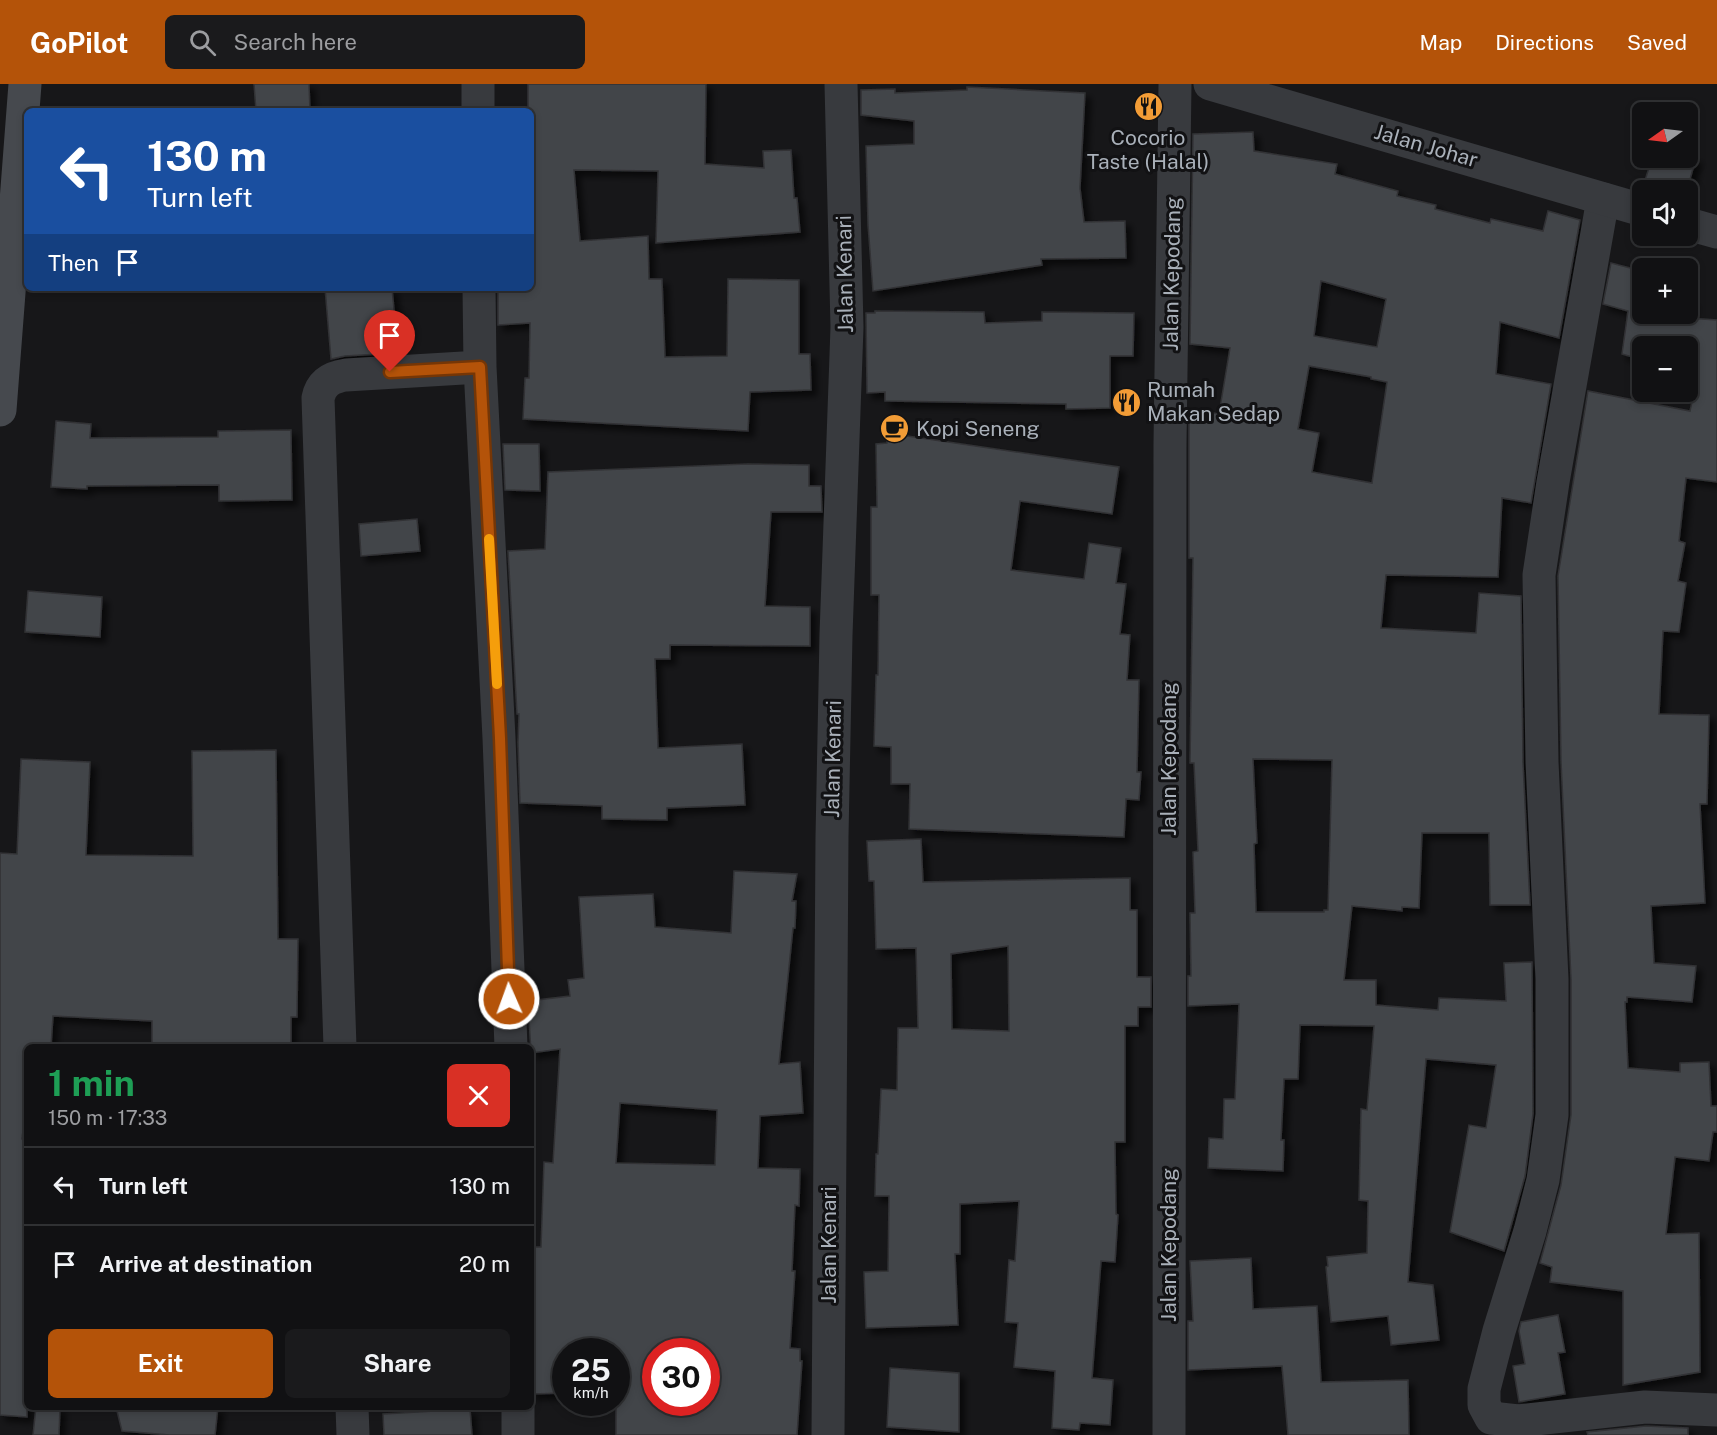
<!DOCTYPE html>
<html lang="en">
<head>
<meta charset="utf-8">
<style>
	:root { --surface:#111113; --page:#1a1a1c; --text:#f1f3f6; --muted:#9c9da0; --line:#303133; --accent:#b45309 }
	body { margin:0; font-family:"Public Sans",sans-serif; background:var(--page); color:var(--text); height:100vh; display:flex; flex-direction:column; font-size:22px; white-space:nowrap }
	* { box-sizing:border-box; margin:0 }
	p { font-size:20px; color:var(--muted) }
	.icon { flex:none; width:33px; height:33px; fill:none; stroke:currentColor; stroke-width:2; stroke-linecap:round; stroke-linejoin:round }
	.map { position:relative; flex:1; overflow:hidden }
	.side { position:absolute; left:24px; top:960px; width:510px; height:366px; display:flex; flex-direction:column; background:var(--surface); border-radius:9px; box-shadow:0 3px 9px #0003,0 0 0 2px var(--line) }
	.side>* { flex:none }
	.guide { position:absolute; left:24px; top:24px; width:510px; height:183px; border-radius:9px; box-shadow:0 3px 9px #0003,0 0 0 2px var(--line); background:#1a4fa0; color:#fff; overflow:hidden }
	.needle { width:39px; rotate:256deg }
	.buttons { position:absolute; left:1632px; top:18px; display:grid; gap:12px }
	.buttons a { display:grid; place-items:center; width:66px; height:66px; border-radius:9px; background:var(--surface); box-shadow:0 3px 9px #0003,0 0 0 2px var(--line); font-size:30px }
	.speed { position:absolute; left:552px; top:1254px; display:flex; gap:12px; font-size:30px; font-weight:700; text-align:center }
	.speed>* { display:grid; place-content:center; width:78px; height:78px; border-radius:50%; background:var(--surface); box-shadow:0 3px 9px #0003,0 0 0 2px var(--line); line-height:1 }
	.speed small { font-size:15px; font-weight:400 }
	.speed .limit { border:9px solid #d22; background:#fff; color:#111 }
	.pin { position:absolute; display:grid; place-items:center; width:51px; height:51px; color:#fff; margin:-62px -26px; border-radius:50% 50% 50% 0; rotate:-45deg; box-shadow:0 0 6px #0007 }
	.pin .icon { rotate:45deg }
	.me { position:absolute; width:66px; margin:-33px; rotate:358deg; stroke-linejoin:round; filter:drop-shadow(0 0 4px #0008) }
	.turn { display:flex; align-items:center; gap:21px; height:126px; padding:0 24px; font-size:27px }
	.turn .icon { width:78px; height:78px; stroke-width:2.5 }
	.turn b { display:block; font-size:42px; line-height:51px }
	.then { display:flex; align-items:center; height:57px; padding:0 24px; background:#0003; gap:12px; font-size:22px }
	.round { display:grid; place-items:center; flex:none; width:63px; height:63px; border-radius:9px; background:var(--page) }
	.head { display:flex; align-items:center; justify-content:space-between; height:102px; padding:0 24px }
	h1 { font-size:36px; font-weight:700; line-height:45px; color:#1e9e55 }
	.button { display:flex; gap:12px; margin-top:auto; padding:12px 24px }
	.button a { flex:1; height:69px; border-radius:9px; background:var(--accent); color:#fff; font-size:24px; font-weight:700; line-height:69px; text-align:center }
	.button a+a { background:var(--page); color:var(--text) }
	ul { padding:0; list-style:none }
	li { display:flex; align-items:center; gap:18px; height:78px; padding:0 24px; border-top:2px solid var(--line) }
	li div { flex:1 }
	li b { display:block; font-size:22px }
	li em { font-style:normal }
	header { display:flex; align-items:center; gap:36px; box-sizing:border-box; height:84px; padding:0 30px; background:var(--accent); color:#fff }
	header strong { font-size:28px }
	nav { display:flex; gap:33px; margin-inline-start:auto; font-size:21px }
	.search { width:420px; height:54px; background:var(--page); display:flex; align-items:center; gap:15px; box-sizing:border-box; padding:0 21px; border-radius:9px; color:var(--muted); font-size:22px }
	.map>svg:first-child { display:block }
	.building { fill:#434549; stroke:#313235; stroke-width:1.5; fill-rule:evenodd; filter:url(#shadow) }
	.lines { fill:none; stroke-linecap:round; stroke-linejoin:round }
	.minor { stroke:#383a3e; stroke-width:33 }
	.tertiary { stroke:#383a3e; stroke-width:33 }
	.secondary { stroke:#46494e; stroke-width:33 }
	.route-casing { stroke:#753606; stroke-width:15 }
	.route { stroke:#b45309; stroke-width:10 }
	.slow { stroke:#f59e0b; stroke-width:10 }
	.labels { text-anchor:middle; stroke-width:6; stroke-linejoin:round; paint-order:stroke }
	.poi-label { font-size:21px; fill:#a9b0b9; stroke:#121214; text-anchor:start }
	.street-label { font-size:21px; fill:#a9b0b9; stroke:#121214 }
</style>
</head>
<body>
<header>
<strong>GoPilot</strong>
<div class="search"><svg class="icon" aria-label="search" viewBox="0 0 24 24"><circle cx="10" cy="10" r="6"/><path d="M15 15l6 6"/></svg>Search here</div>
<nav><a>Map</a><a>Directions</a><a>Saved</a></nav>
</header>
<div class="map">
<svg width="1717" height="1351" viewBox="0 0 1717 1351">
	<defs>
		<filter id="shadow"><feDropShadow dx="5.5" dy="5.5" stdDeviation="3" flood-color="#0009"/></filter>
	</defs>
	<rect width="100%" height="100%" fill="#171719"/>
	<path class="building" d="M254,0H309L310,27H256Z
		M528,0H706L705,80L764,84L763,67L791,66L794,114H797L800,148L656,159L658,87L574,86L580,157L648,152L649,195H662L665,273L727,272L728,195L799,196V270H810L811,306L750,308L748,347L523,335L525,294H529L530,239L498,241V204H531V27H528Z
		M967,3L1085,9L1080,104L1084,138L1125,137L1126,174L1041,175L1042,181L873,207L868,141L866,62L914,60V37L861,31V6L895,5V9L967,6Z
		M1253,48L1254,67L1337,80L1335,90L1398,107L1397,112L1436,121L1435,125L1490,139L1491,135L1543,147L1548,127L1580,136L1559,254L1500,238L1496,290L1551,300L1531,419L1502,414L1498,493L1386,491L1381,544L1476,549L1479,509L1521,512L1523,679L1530,821H1490L1489,749H1422L1419,824L1402,823V827L1352,822L1344,896H1376V921L1438,926L1439,914L1506,917L1504,879L1532,878L1533,1030L1525,1092L1504,1167L1450,1148L1469,1041L1486,1044L1496,981L1426,975L1408,1198L1433,1201L1439,1256L1391,1261L1388,1232L1331,1238L1326,1183L1328,1182L1327,1173L1367,1169L1368,1117L1359,1116L1361,1025L1367,1026L1374,942L1300,941L1298,995H1284L1281,1056H1284L1283,1087L1208,1084L1209,1054L1223,1055L1224,1015H1235L1239,920L1188,922V892H1191L1190,829H1195L1193,768L1198,767L1194,679H1190L1193,474H1189V325L1219,330L1230,264L1190,260L1193,50ZM1321,197L1386,215L1377,263L1314,252ZM1309,282L1371,293V295L1387,298L1372,399L1312,388L1319,349L1298,345ZM1253,675L1332,676L1328,826H1324V828H1256L1254,760L1257,759Z
		M1652,74H1696L1687,106H1642Z
		M1611,179L1642,187V230H1688V217L1692,218L1688,234L1717,236V398L1686,394L1679,457L1685,459L1678,497L1686,499L1679,548L1663,547L1659,630L1709,631L1707,720H1700L1705,819L1651,822L1654,879L1696,882L1692,918L1627,913V918H1625L1628,984L1680,988V979L1709,978L1711,1022H1717V1048H1713L1709,1077L1675,1073L1666,1150L1699,1149L1700,1288L1623,1301V1207L1550,1198L1552,1183L1540,1179L1561,1101L1571,1031V895L1561,677L1558,492L1588,307L1690,327L1698,290L1688,288V262H1642V276L1622,270L1628,227L1603,220Z
		M325,204H392L398,269L345,272L331,275Z
		M875,227L984,228L985,239L1042,237V228L1134,229L1133,272H1110V324L1066,325V320L885,317V308L867,309L866,229H875Z
		M56,337L91,340L90,354L218,353V347L291,346L292,416L219,417V401L87,402V405L51,403Z
		M887,349L1119,383L1112,430L1020,417L1011,486L1084,495L1089,459L1121,464L1116,499L1126,500L1120,550L1130,551L1127,596H1139L1137,688H1141L1139,716L1126,715L1124,753L909,745L910,700H891V663L874,662L876,591H878L879,511H871V423H877L876,360L887,359Z
		M503,360H539L540,407L505,406Z
		M747,380L809,381V402H821L822,428H771L765,522L810,523V562L670,561V575H655L658,664L742,660L745,721L667,724V736L602,735V722L520,719L518,659L519,630H517L508,467L545,465L548,388Z
		M417,435L420,467L361,472L359,440Z
		M28,507L102,513L100,553L25,548Z
		M276,666L278,855H298L297,933H291V963H152V937L53,932L51,963H27V1013L22,1055L27,1056V1333L0,1331V769L17,770L21,675L90,678L86,771L193,772L192,667Z
		M921,755L923,798L1130,794V826H1137V893H1151V923H1138V942H1125V1058H1115L1116,1130L1118,1131L1115,1178L1101,1177L1092,1294L1113,1296L1110,1341L1080,1339L1079,1346L1052,1344L1055,1287L1014,1283L1018,1239L1005,1238L1009,1176L1015,1177L1019,1117L960,1120V1170H955L958,1241L866,1244L864,1188L888,1187L889,1112H875L876,1070H878L881,1005L897,1006L898,944H918L916,864L876,865L874,797H869L867,757ZM1008,862L1009,947L952,945L951,870Z
		M734,787L797,790L792,817H796L795,844H793L779,980L800,978L803,1029L760,1032L758,1084L800,1085L799,1122L795,1121L792,1187H795L790,1264L800,1265V1277H802L797,1351H616V1268H566V1309L531,1310V1199H534L531,1163H541L544,1078L553,1079L560,965L531,969L528,917L570,912L568,896L584,894L579,813L653,810L655,843L731,849ZM620,1019L717,1026L715,1081L616,1079ZM656,1268H706V1318H656Z
		M1251,1174L1253,1225L1317,1222L1321,1298L1408,1296L1409,1351H1288L1282,1282L1188,1286V1237H1193L1190,1177Z
		M1558,1231L1565,1268L1558,1269L1565,1310L1519,1318L1513,1282L1525,1280L1519,1247L1521,1238Z
		M890,1284L959,1289V1348L887,1343Z
		M36,1323H60L59,1351H33Z
		M116,1323H218L215,1351H170L122,1347Z
		M470,1325L472,1351H384L383,1330Z
		M1646,1342L1688,1344V1351H1588L1587,1348Z"/>
	<g class="lines">
		<path class="minor" d="M478,0V27
			M1603,115L1553,398L1539,491L1542,678L1552,895V1031L1543,1096L1530,1147L1499,1247L1484,1305V1321L1491,1334L1518,1337L1645,1323L1717,1326
			M479,204L480,283L499,654L511,963
			M340,963L318,314C321,299 332,293 346,291L480,283
			M352,1323L353,1351
			M518,1323V1351
			M828,1351L832,753L836,551L847,243L841,0
			M1169,1351L1170,360L1175,0"/>
		<path class="tertiary" d="M1210,0L1642,126
			M1688,140L1717,148"/>
		<path class="secondary" d="M0,326L25,0"/>
	</g>
	<g class="lines">
		<defs>
			<path id="route" d="M390,288L480,283L500,654L509,915"/>
		</defs>
		<use href="#route" class="route-casing"/>
		<use href="#route" class="route"/>
		<path class="slow" d="M489,455L497,600"/>
	</g>
	<defs>
		<symbol id="restaurant-disc" viewBox="-11 -11 22 22"><circle r="9.5" fill="#f29c36" stroke="#121214"/><path d="M-5-6h1v4h1v-4h1v4h1v-4h1v5L-1.5 .5V6h-2V.5L-5-1ZM5-6V6H3V1.5H1.5Q1.5-4 5-6Z" fill="#111"/></symbol>
		<symbol id="cafe-disc" viewBox="-11 -11 22 22"><circle r="9.5" fill="#f29c36" stroke="#121214"/><path d="M-5.5-4.5H6V0H3Q3 3.5 0 3.5H-2.5Q-5.5 3.5-5.5 0ZM3-3.2v2h1.7v-2ZM-6 4.5H4V6H-6Z" fill="#111"/></symbol>
	</defs>
	<g fill-rule="evenodd">
		<use href="#restaurant-disc" x="1132" y="6" width="33" height="33"/>
		<use href="#restaurant-disc" x="1110" y="302" width="33" height="33"/>
		<use href="#cafe-disc" x="878" y="328" width="33" height="33"/>
	</g>
	<g class="labels">
		<g class="poi-label">
			<text x="1148" y="61" text-anchor="middle">Cocorio<tspan x="1148" dy="24">Taste (Halal)</tspan></text>
			<text x="1147" y="313">Rumah<tspan x="1147" dy="24">Makan Sedap</tspan></text>
			<text x="916" y="352">Kopi Seneng</text>
		</g>
		<g class="street-label">
			<text transform="translate(1426 62) rotate(16)" y="7">Jalan Johar</text>
			<text transform="translate(845 190) rotate(-91)" y="7">Jalan Kenari</text>
			<text transform="translate(1172 190) rotate(-89)" y="7">Jalan Kepodang</text>
			<text transform="translate(833 675) rotate(-89)" y="7">Jalan Kenari</text>
			<text transform="translate(1169 675) rotate(-90)" y="7">Jalan Kepodang</text>
			<text transform="translate(829 1161) rotate(-90)" y="7">Jalan Kenari</text>
			<text transform="translate(1169 1161) rotate(-90)" y="7">Jalan Kepodang</text>
		</g>
	</g>
</svg>
<div class="buttons">
<a><svg class="needle" viewBox="-14 -14 28 28"><path d="M0-13l5 13h-10z" fill="#e53935"/><path d="M0 13l5-13h-10z" fill="#9c9da0"/></svg></a>
<a><svg class="icon" aria-label="sound" viewBox="0 0 24 24"><path d="M4 9h4l5-4v14l-5-4H4zM17 9q2 3 0 6"/></svg></a>
<a>+</a>
<a>−</a>
</div>
<div class="speed"><div>25<small>km/h</small></div><div class="limit">30</div></div>
<div class="pin" style="left:390px;top:288px;background:#d93025"><svg class="icon" aria-label="arrive" viewBox="0 0 24 24"><path d="M6 21V4h12l-3 4 3 4H6"/></svg></div>
<svg class="me" style="left:509px;top:915px" viewBox="-20 -20 40 40"><circle r="17" fill="#b45309" stroke="#fff" stroke-width="3"/><path d="M0-11L8 9 0 5-8 9z" fill="#fff"/></svg>
<div class="guide">
<div class="turn"><svg class="icon" aria-label="left" viewBox="0 0 24 24"><path d="M17 20v-9H6M10 6l-5 5 5 5"/></svg><div><b>130 m</b>Turn left</div></div>
<div class="then">Then<svg class="icon" aria-label="arrive" viewBox="0 0 24 24"><path d="M6 21V4h12l-3 4 3 4H6"/></svg></div>
</div>
<section class="side">
<div class="head"><div><h1>1 min</h1><p>150 m · 17:33</p></div><a class="round" style="background:#d93025;color:#fff"><svg class="icon" aria-label="close" viewBox="0 0 24 24"><path d="M6 6l12 12M18 6L6 18"/></svg></a></div>
<ul>
<li><svg class="icon" aria-label="left" viewBox="0 0 24 24"><path d="M17 20v-9H6M10 6l-5 5 5 5"/></svg><div><b>Turn left</b></div><em>130 m</em></li>
<li><svg class="icon" aria-label="arrive" viewBox="0 0 24 24"><path d="M6 21V4h12l-3 4 3 4H6"/></svg><div><b>Arrive at destination</b></div><em>20 m</em></li>
</ul>
<div class="button"><a>Exit</a><a>Share</a></div>
</section>
</div>
</body>
</html>
